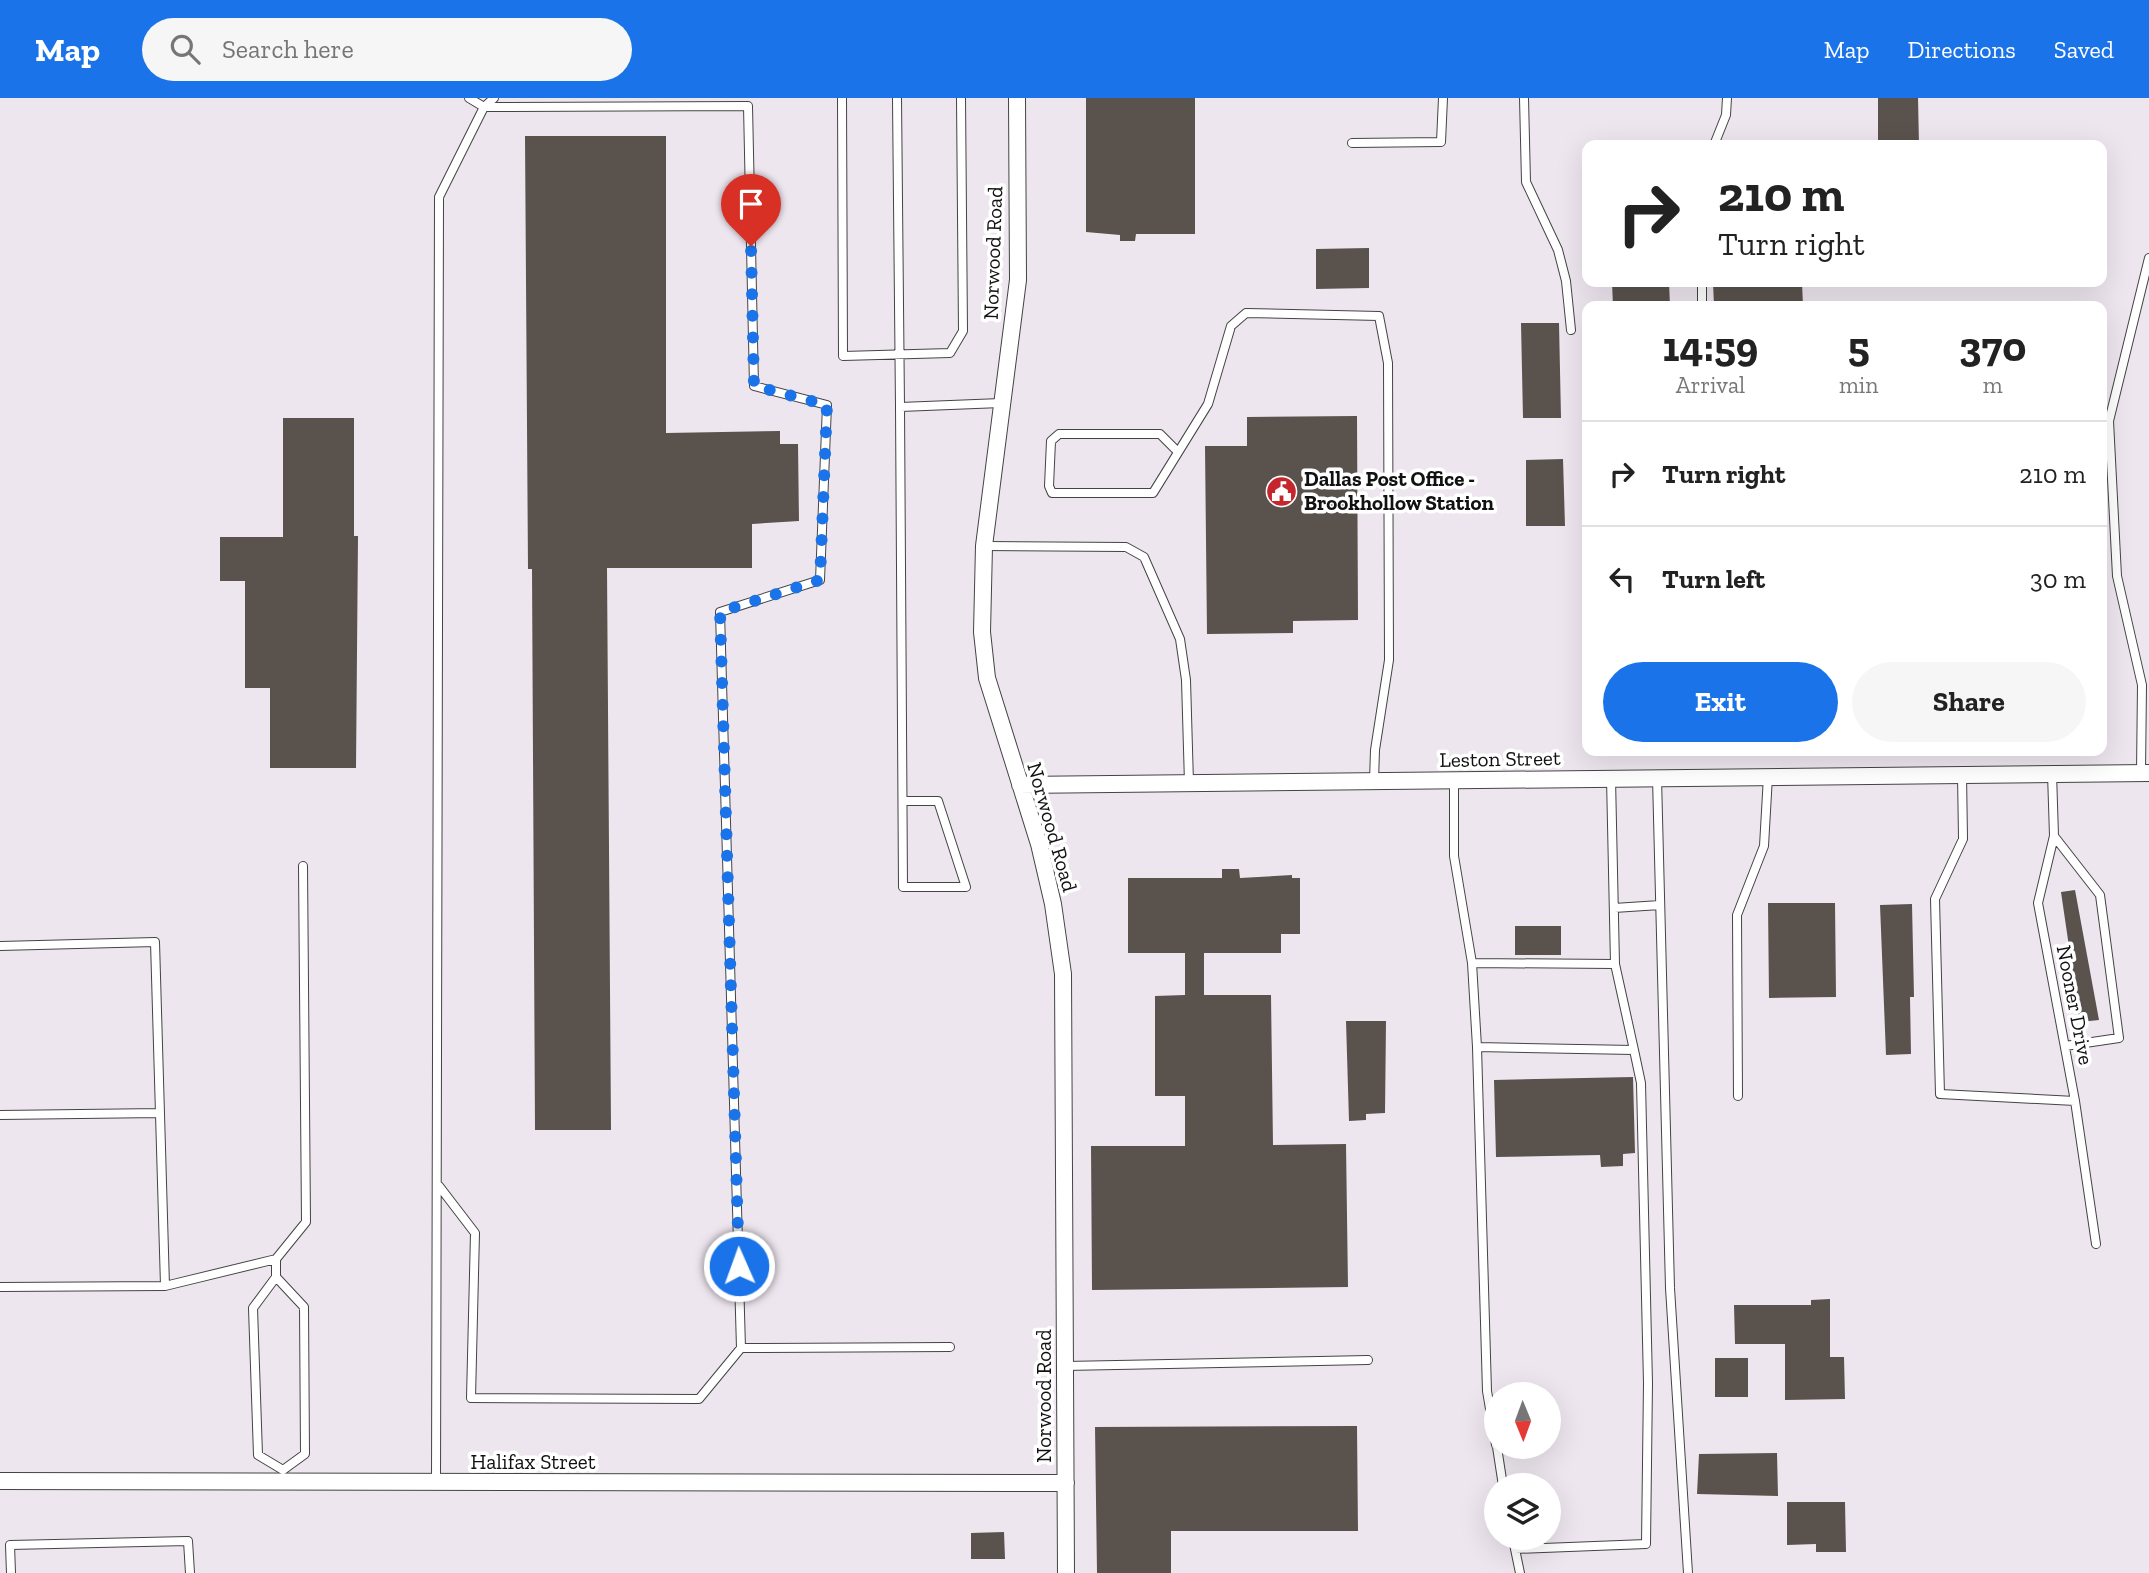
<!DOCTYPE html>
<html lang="en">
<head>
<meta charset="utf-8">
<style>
	:root { --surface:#fff; --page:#f6f6f6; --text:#222; --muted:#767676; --line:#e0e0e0; --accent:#1a73e8 }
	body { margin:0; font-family:"Zilla Slab",serif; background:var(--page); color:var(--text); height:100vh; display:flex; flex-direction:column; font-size:26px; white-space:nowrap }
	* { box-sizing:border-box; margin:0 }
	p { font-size:23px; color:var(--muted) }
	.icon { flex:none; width:38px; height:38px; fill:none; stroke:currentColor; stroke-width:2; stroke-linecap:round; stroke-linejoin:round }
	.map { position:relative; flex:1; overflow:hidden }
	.drawer { position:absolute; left:1582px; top:203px; width:525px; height:455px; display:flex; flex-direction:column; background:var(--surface); border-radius:14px; box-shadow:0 7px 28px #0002 }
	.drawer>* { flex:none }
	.guide { position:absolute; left:1582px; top:42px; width:525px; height:147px; border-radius:14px; box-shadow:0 7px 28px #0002; background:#fff; color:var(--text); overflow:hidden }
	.needle { width:46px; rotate:179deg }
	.buttons { position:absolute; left:1484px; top:1284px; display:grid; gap:14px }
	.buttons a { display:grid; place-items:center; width:77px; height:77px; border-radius:50%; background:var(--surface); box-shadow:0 7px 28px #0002; font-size:35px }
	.pin { position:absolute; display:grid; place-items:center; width:60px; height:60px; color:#fff; margin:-72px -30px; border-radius:50% 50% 50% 0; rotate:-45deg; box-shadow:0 0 7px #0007 }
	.pin .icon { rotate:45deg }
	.me { position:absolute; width:77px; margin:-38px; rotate:358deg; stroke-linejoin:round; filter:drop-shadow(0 0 5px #0008) }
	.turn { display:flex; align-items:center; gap:24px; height:147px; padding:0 21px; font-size:32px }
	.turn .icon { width:91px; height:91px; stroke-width:2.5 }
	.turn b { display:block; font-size:49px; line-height:60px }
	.eta { display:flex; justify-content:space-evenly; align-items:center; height:119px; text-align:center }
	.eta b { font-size:42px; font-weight:700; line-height:49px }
	.action { display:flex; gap:14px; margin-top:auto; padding:14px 21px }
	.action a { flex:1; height:80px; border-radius:42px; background:var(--accent); color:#fff; font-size:28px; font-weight:700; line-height:80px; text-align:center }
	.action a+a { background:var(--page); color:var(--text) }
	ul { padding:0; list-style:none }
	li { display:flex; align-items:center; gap:21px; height:105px; padding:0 21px; border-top:2px solid var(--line) }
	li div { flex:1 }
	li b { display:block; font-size:26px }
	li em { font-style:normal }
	header { display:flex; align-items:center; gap:42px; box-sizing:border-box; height:98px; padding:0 35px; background:var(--accent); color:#fff }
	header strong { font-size:33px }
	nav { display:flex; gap:38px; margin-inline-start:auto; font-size:24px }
	.search { width:490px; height:63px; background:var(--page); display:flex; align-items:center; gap:18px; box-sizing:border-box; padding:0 24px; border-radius:38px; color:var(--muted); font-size:26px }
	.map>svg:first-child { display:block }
	.industrial { fill:#eee6ef; fill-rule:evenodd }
	.building { fill:#5a524d }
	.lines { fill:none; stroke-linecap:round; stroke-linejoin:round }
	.lane-casing { stroke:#444; stroke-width:10 }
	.street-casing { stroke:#444; stroke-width:18 }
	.lane { stroke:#fff; stroke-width:8 }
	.street { stroke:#fff; stroke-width:16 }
	.route { stroke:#1a73e8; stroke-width:12; stroke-dasharray:0 21.6 }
	.labels { text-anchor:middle; stroke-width:7; stroke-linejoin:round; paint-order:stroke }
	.street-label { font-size:21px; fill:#111; stroke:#fff }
	.poi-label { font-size:21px; font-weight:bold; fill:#111; stroke:#fff; text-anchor:start }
</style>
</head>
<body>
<header>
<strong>Map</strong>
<div class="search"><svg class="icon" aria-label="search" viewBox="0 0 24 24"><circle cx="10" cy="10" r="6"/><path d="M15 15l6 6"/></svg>Search here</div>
<nav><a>Map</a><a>Directions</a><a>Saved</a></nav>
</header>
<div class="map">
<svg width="2149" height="1475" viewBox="0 0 2149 1475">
	<rect width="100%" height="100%" fill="#fffdf5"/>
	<path class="industrial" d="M0,0H2149V1475H0ZM1587,47H2102V184H1587ZM1587,208H2102V653H1587ZM1496,1297H1549V1349H1496ZM1496,1388H1549V1440H1496Z"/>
	<path class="building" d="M1086,0H1195V136H1136L1135,143H1120V137L1086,134Z
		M1878,0H1918L1919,47H1878Z
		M525,38H666V335L780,333V346H798L799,423L752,426V470H607L611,1032H535L532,471H528Z
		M1369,150V190L1316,191V151Z
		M1612,184H1669L1670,208H1613Z
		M1713,184H1802L1803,208H1714Z
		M1521,225H1559L1561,320H1523Z
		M1357,318L1358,522L1293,523V535L1207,536L1205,348H1247V319Z
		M283,320H354V438H358L356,670H270V590H245V483H220V439H283Z
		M1563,361L1565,428H1526V362Z
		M1222,771H1239L1240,780L1292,777V780H1300V836H1281V855H1204V897H1271L1273,1047L1346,1046L1348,1189L1092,1192L1091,1048H1185V998H1155V898L1185,897V855H1128V780H1222Z
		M2075,792L2099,922L2080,924L2061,794Z
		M1768,805H1835L1836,899L1769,900Z
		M1912,806L1914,899H1910L1911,956L1886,957L1880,807Z
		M1515,828H1561V857H1515Z
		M1346,923H1386L1385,1015L1366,1016V1022L1349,1023Z
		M1633,979L1635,1055L1623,1056V1068L1601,1069L1600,1057L1496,1059L1494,982Z
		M1830,1201V1259H1844L1845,1301L1785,1302V1246H1735L1734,1207H1811V1202Z
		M1715,1260H1748V1299H1715Z
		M1357,1328L1358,1433H1171V1475H1097L1095,1329Z
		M1777,1355L1778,1398L1697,1396L1699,1356Z
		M1787,1404H1845L1846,1454H1816V1446L1787,1447Z
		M1004,1434L1005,1461H971V1435Z"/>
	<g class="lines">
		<defs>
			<path id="lane" d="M469,0L484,9L748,8L754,288L827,307L820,482L720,514L741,1250L950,1249
				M842,0L843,258L950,255L963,233L961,0
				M897,0L900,309L1001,305
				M1524,0L1526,84L1558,152L1566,183L1571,232
				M1352,45L1441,44L1443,0
				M1714,47L1726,17L1727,0
				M1702,184V208
				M900,309L903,789H966L938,703H903
				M1178,354L1160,336H1059L1051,343L1049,388L1052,395H1153L1208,306L1231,228L1246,215L1379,218L1388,265L1389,562L1375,652L1374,683
				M984,448L1126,449L1144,459L1180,541L1186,582L1189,685
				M2052,675L2054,738L2038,805L2075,1003L2096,1146
				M2141,675L2142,587L2117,478L2109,323L2149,160
				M1962,676L1963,741L1935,801L1940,996L2075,1003
				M1657,680L1670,1190L1688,1475
				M1454,682V758L1472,865L1477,949L1634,952L1615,866L1611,680
				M2054,738L2100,797L2119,940L2065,948
				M1614,810L1660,807
				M0,848L155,844L165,1188
				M1472,865L1615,866
				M1477,949L1487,1293L1496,1347
				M1738,998L1737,817L1764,748L1768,678
				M0,1017L160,1015
				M439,1088L475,1135L471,1300L699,1301L741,1250
				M276,1179L304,1209L305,1356L283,1372
				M0,1189L165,1188L276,1161
				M1065,1268L1368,1262
				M1497,1349L1503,1388
				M283,1372L258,1357L253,1210L276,1179V1161L306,1124L303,768
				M436,1385L439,99L484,9L494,0
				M1513,1440L1515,1451L1646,1446L1648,1285L1641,985L1634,952
				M1515,1451L1520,1475
				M11,1475L10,1447L188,1443L190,1475"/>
			<path id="street" d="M1017,0L1018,182L984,448L982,534L987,580L1039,746L1053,806L1063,876L1066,1475
				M1020,687L2149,675
				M0,1383L1066,1385"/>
		</defs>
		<use href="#lane" class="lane-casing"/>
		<use href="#street" class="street-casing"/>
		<use href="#lane" class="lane"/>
		<use href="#street" class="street"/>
	</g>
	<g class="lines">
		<path class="route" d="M739,1168L720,514L820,482L827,307L754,288L751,148"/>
	</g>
	<defs>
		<symbol id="civic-disc" viewBox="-11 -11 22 22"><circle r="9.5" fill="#c4262e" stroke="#fff"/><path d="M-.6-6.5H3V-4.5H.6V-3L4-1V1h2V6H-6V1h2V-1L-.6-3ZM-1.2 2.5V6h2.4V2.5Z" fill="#fff"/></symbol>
	</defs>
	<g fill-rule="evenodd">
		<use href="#civic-disc" x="1264" y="376" width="35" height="35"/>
	</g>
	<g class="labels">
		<g class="street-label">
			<text transform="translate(993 155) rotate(-88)" y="7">Norwood Road</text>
			<text transform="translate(1500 661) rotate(-1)" y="7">Leston Street</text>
			<text transform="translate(1052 729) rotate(74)" y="7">Norwood Road</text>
			<text transform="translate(2075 907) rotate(79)" y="7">Nooner Drive</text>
			<text transform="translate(1044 1298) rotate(-90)" y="7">Norwood Road</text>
			<text x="533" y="1371">Halifax Street</text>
		</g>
		<g class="poi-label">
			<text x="1304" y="388">Dallas Post Office -<tspan x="1304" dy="24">Brookhollow Station</tspan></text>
		</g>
	</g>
</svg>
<div class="buttons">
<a><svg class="needle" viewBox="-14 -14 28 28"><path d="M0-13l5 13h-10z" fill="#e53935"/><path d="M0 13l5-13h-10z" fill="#767676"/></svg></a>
<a><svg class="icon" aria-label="layers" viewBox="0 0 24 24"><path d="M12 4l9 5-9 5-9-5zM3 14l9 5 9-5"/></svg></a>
</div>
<div class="pin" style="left:751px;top:148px;background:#d93025"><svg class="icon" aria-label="arrive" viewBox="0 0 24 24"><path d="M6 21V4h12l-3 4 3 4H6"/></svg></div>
<svg class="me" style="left:739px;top:1168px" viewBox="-20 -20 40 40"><circle r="17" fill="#1a73e8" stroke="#fff" stroke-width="3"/><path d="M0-11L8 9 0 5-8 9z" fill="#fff"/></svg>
<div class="guide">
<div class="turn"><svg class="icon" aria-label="right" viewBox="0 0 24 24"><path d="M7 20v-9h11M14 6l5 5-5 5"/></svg><div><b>210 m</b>Turn right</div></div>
</div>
<section class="drawer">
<div class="eta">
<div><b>14:59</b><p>Arrival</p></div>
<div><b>5</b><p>min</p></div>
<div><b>370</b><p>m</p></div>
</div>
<ul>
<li><svg class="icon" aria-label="right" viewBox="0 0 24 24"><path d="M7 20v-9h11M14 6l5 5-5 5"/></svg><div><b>Turn right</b></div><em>210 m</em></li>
<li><svg class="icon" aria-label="left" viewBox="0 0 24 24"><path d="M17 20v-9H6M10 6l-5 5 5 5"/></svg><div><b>Turn left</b></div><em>30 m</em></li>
</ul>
<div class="action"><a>Exit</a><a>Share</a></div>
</section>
</div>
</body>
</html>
